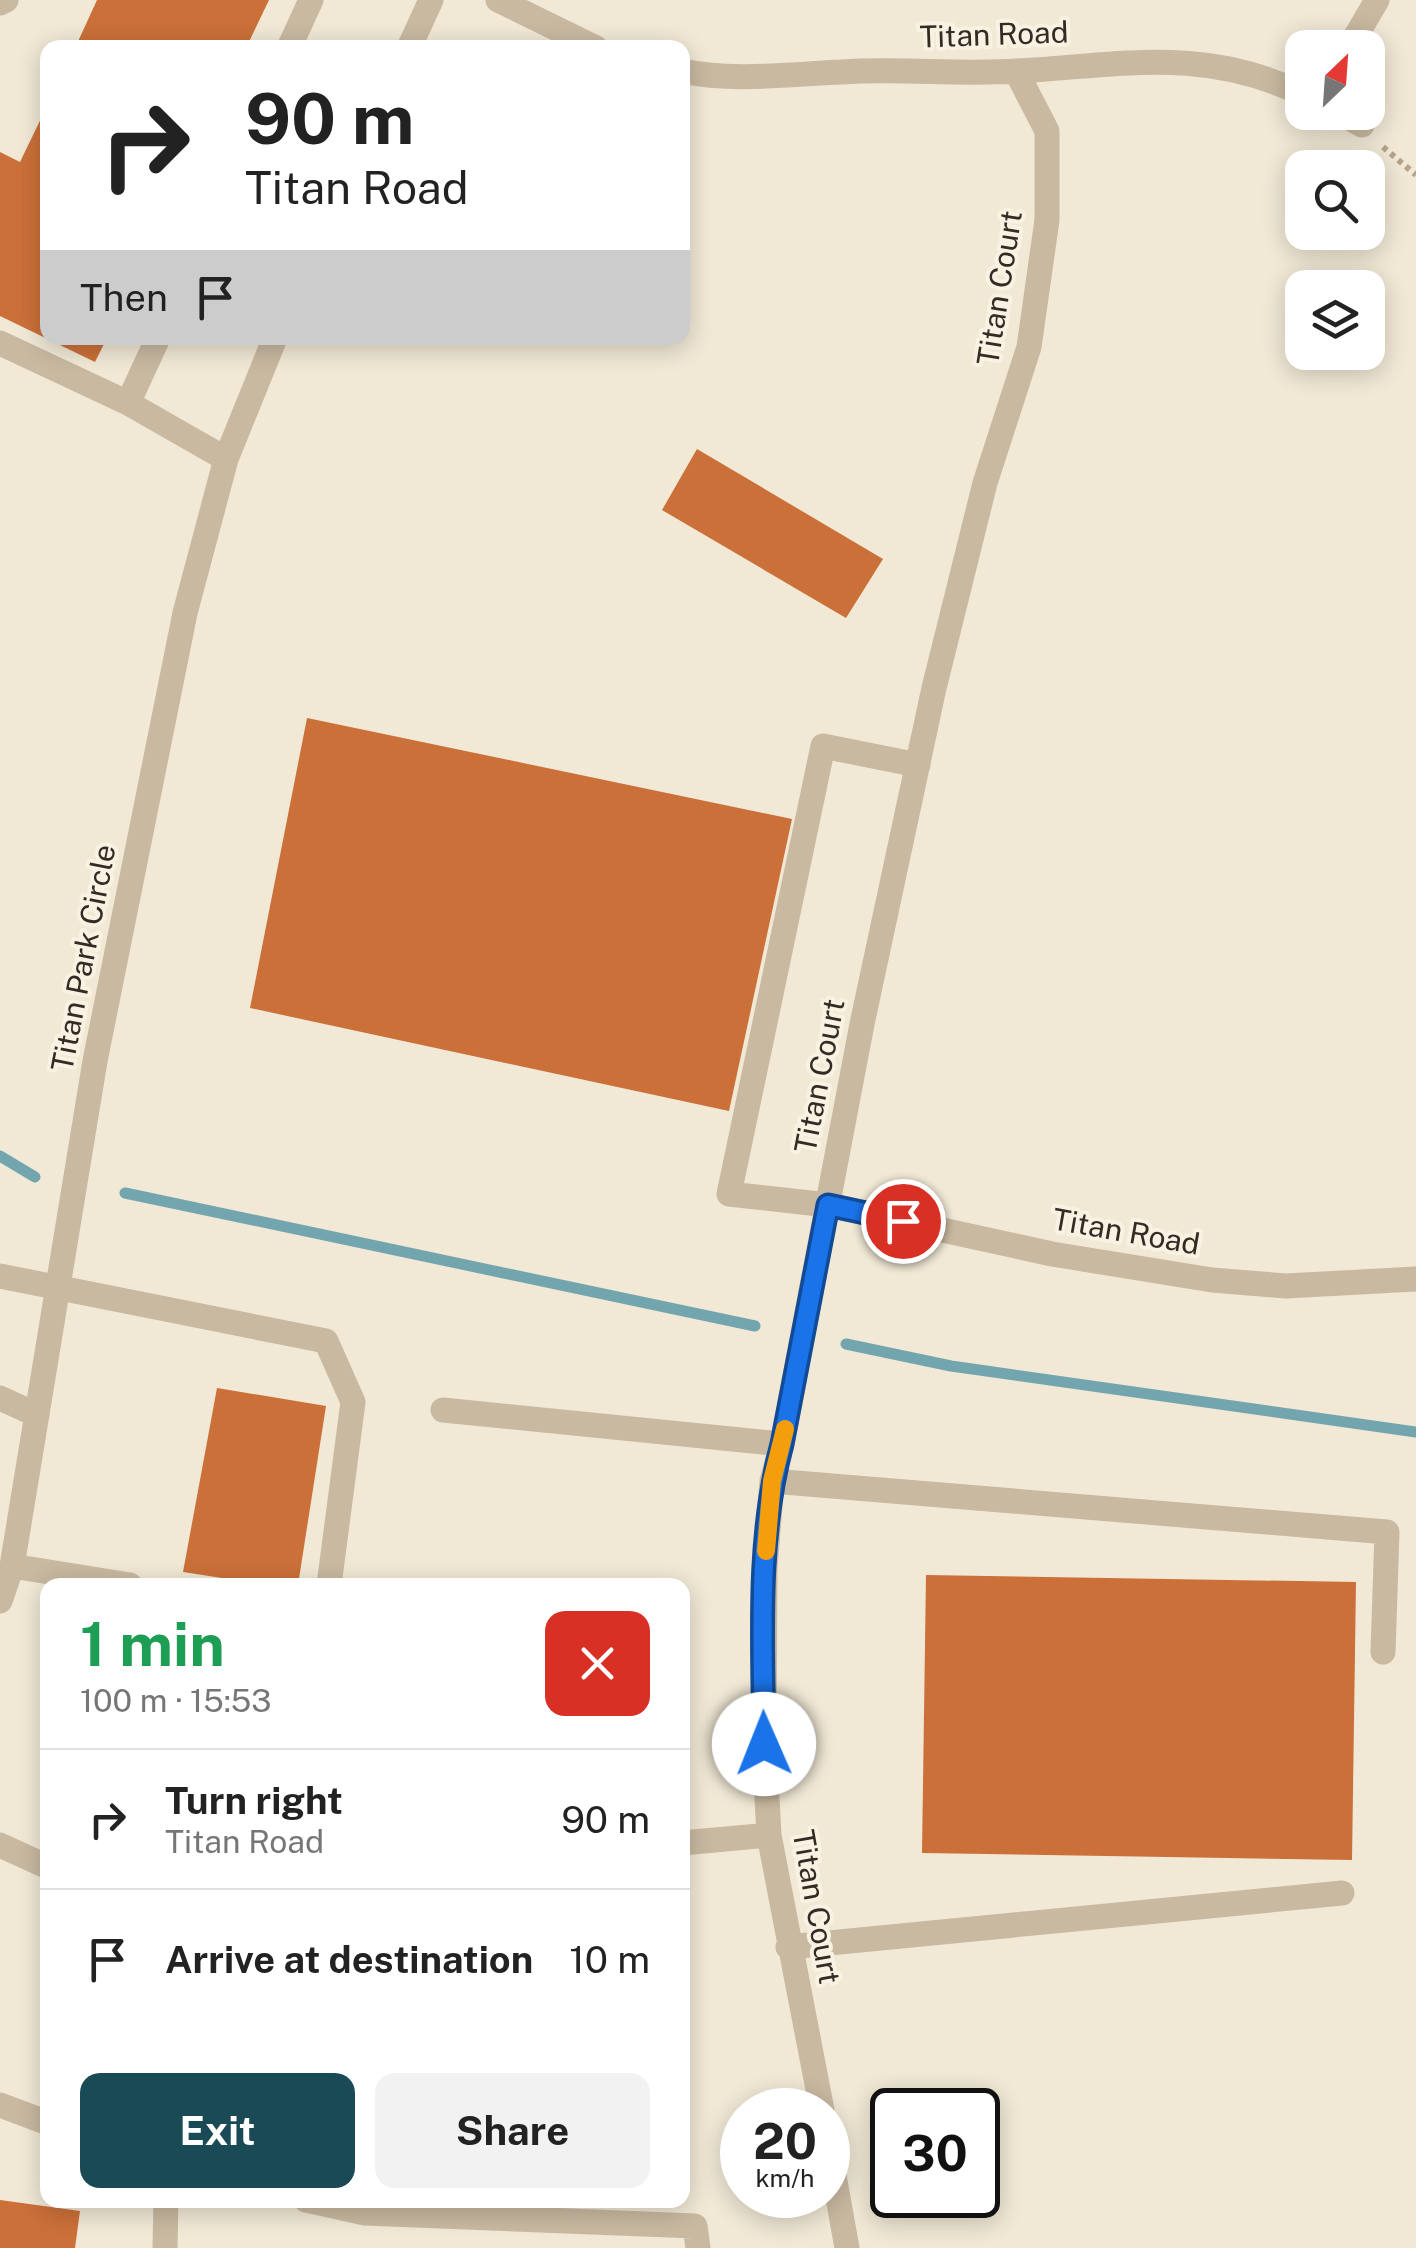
<!DOCTYPE html>
<html lang="en">
<head>
<meta charset="utf-8">
<style>
	:root { --surface:#fff; --page:#f2f2f2; --text:#222; --muted:#767676; --line:#e0e0e0; --accent:#194a56 }
	body { margin:0; font-family:"Public Sans",sans-serif; background:var(--page); color:var(--text); height:100vh; display:flex; flex-direction:column; font-size:38px; white-space:nowrap }
	* { box-sizing:border-box; margin:0 }
	p { font-size:32px; color:var(--muted) }
	.icon { flex:none; width:55px; height:55px; fill:none; stroke:currentColor; stroke-width:2; stroke-linecap:round; stroke-linejoin:round }
	.map { position:relative; flex:1; overflow:hidden }
	.side { position:absolute; left:40px; top:1578px; width:650px; height:630px; display:flex; flex-direction:column; background:var(--surface); border-radius:20px; box-shadow:0 5px 25px #0003 }
	.side>* { flex:none }
	.hud { position:absolute; left:40px; top:40px; width:650px; height:305px; border-radius:20px; box-shadow:0 5px 25px #0003; background:#fff; color:var(--text); overflow:hidden }
	.needle { width:65px; rotate:25deg }
	.buttons { position:absolute; left:1285px; top:30px; display:grid; gap:20px }
	.buttons a { display:grid; place-items:center; width:100px; height:100px; border-radius:20px; background:var(--surface); box-shadow:0 5px 25px #0003; font-size:50px }
	.speed { position:absolute; left:720px; top:2088px; display:flex; gap:20px; font-size:50px; font-weight:700; text-align:center }
	.speed>* { display:grid; place-content:center; width:130px; height:130px; border-radius:50%; background:var(--surface); box-shadow:0 5px 25px #0003; line-height:1 }
	.speed small { font-size:25px; font-weight:400 }
	.speed .limit { border:5px solid #111; border-radius:15px; background:#fff; color:#111 }
	.pin { position:absolute; display:grid; place-items:center; width:85px; height:85px; color:#fff; margin:-42px; border:5px solid #fff; border-radius:50%; box-shadow:0 2px 10px #0007 }
	.me { position:absolute; width:110px; margin:-55px; rotate:359deg; stroke-linejoin:round; filter:drop-shadow(0 0 8px #0008) }
	.turn { display:flex; align-items:center; gap:35px; height:210px; padding:0 40px; font-size:45px }
	.turn .icon { width:130px; height:130px; stroke-width:2.5 }
	.turn b { display:block; font-size:70px; line-height:85px }
	.then { display:flex; align-items:center; height:95px; padding:0 40px; background:#0003; gap:20px; font-size:38px }
	.round { display:grid; place-items:center; flex:none; width:105px; height:105px; border-radius:20px; background:var(--page) }
	.summary { display:flex; align-items:center; justify-content:space-between; height:170px; padding:0 40px }
	h1 { font-size:60px; font-weight:700; line-height:75px; color:#1e9e55 }
	.primary-button { display:flex; gap:20px; margin-top:auto; padding:20px 40px }
	.primary-button a { flex:1; height:115px; border-radius:20px; background:var(--accent); color:#fff; font-size:40px; font-weight:700; line-height:115px; text-align:center }
	.primary-button a+a { background:var(--page); color:var(--text) }
	ul { padding:0; list-style:none }
	li { display:flex; align-items:center; gap:30px; height:140px; padding:0 40px; border-top:2px solid var(--line) }
	li div { flex:1 }
	li b { display:block; font-size:38px }
	li em { font-style:normal }
	.map>svg:first-child { display:block }
	.lines { fill:none; stroke-linecap:round; stroke-linejoin:round }
	.stream { stroke:#73a5af; stroke-width:11 }
	.building { fill:#cb7039 }
	.path { stroke:#b5a38b; stroke-width:6; stroke-dasharray:5 5; stroke-linecap:butt }
	.minor { stroke:#c9b9a1; stroke-width:25 }
	.route-casing { stroke:#114b97; stroke-width:25 }
	.route { stroke:#1a73e8; stroke-width:18 }
	.slow { stroke:#f59e0b; stroke-width:18 }
	.labels { text-anchor:middle; stroke-width:8; stroke-linejoin:round; paint-order:stroke }
	.street-label { font-size:30px; fill:#332b24; stroke:#f9f1e1 }
</style>
</head>
<body>
<div class="map">
<svg width="1416" height="2248" viewBox="0 0 1416 2248">
	<rect width="100%" height="100%" fill="#f1e8d5"/>
	<g class="lines">
		<path class="stream" d="M0,1156L35,1177
			M125,1193L755,1326
			M846,1344L951,1366L1416,1432"/>
	</g>
	<path class="building" d="M97,0H269L246,48H75Z
		M48,104V338H107L95,362L0,316V152L20,162Z
		M697,449L883,559L846,618L662,510Z
		M307,718L792,819L729,1111L250,1008Z
		M217,1388L326,1406L298,1585H267L183,1572Z
		M926,1575L1356,1582L1352,1860L922,1853Z
		M0,2200L80,2211L75,2248H0Z"/>
	<g class="lines">
		<path class="path" d="M1383,147L1416,175"/>
		<path class="minor" d="M498,0L596,48
			M0,3L6,0
			M289,48L311,0
			M409,48L431,0
			M1349,48L1377,0
			M682,71C735,82 789,74 842,72C900,68 959,75 1018,71C1120,65 1205,46 1302,94
			M1339,112L1362,125
			M0,343L128,403L226,459
			M128,403L158,338
			M918,765L823,746L729,1194L828,1205L1052,1254L1212,1280L1286,1286L1416,1279
			M0,1276L326,1341L353,1402L329,1585
			M0,1398L37,1415
			M443,1410L782,1444
			M772,1481L1387,1532L1383,1652
			M12,1566L130,1585
			M0,1601L12,1566L95,1061L185,613L226,459L275,338
			M682,1843L769,1835
			M0,1845L48,1867
			M788,1947L1342,1893
			M0,2105L48,2123
			M822,2110L769,1835L764,1744L765,1567L772,1481L782,1444L862,1024L934,688L985,483L1029,347L1047,220V131L1016,71
			M828,2142L847,2248
			M306,2200L365,2213L695,2226L698,2248
			M165,2248L166,2200"/>
	</g>
	<g class="lines">
		<defs>
			<path id="route" d="M764,1744C763,1645 756,1540 782,1444L828,1205L903,1221"/>
		</defs>
		<use href="#route" class="route-casing"/>
		<use href="#route" class="route"/>
		<path class="slow" d="M766,1551L772,1481L785,1429"/>
	</g>
	<g class="labels">
		<g class="street-label">
			<text transform="translate(994 35) rotate(-2)" y="10">Titan Road</text>
			<text transform="translate(1000 288) rotate(-81)" y="10">Titan Court</text>
			<text transform="translate(84 958) rotate(-79)" y="10">Titan Park Circle</text>
			<text transform="translate(820 1076) rotate(-79)" y="10">Titan Court</text>
			<text transform="translate(1126 1232) rotate(10)" y="10">Titan Road</text>
			<text transform="translate(816 1907) rotate(80)" y="10">Titan Court</text>
		</g>
	</g>
</svg>
<div class="buttons">
<a><svg class="needle" viewBox="-14 -14 28 28"><path d="M0-13l5 13h-10z" fill="#e53935"/><path d="M0 13l5-13h-10z" fill="#767676"/></svg></a>
<a><svg class="icon" aria-label="search" viewBox="0 0 24 24"><circle cx="10" cy="10" r="6"/><path d="M15 15l6 6"/></svg></a>
<a><svg class="icon" aria-label="layers" viewBox="0 0 24 24"><path d="M12 4l9 5-9 5-9-5zM3 14l9 5 9-5"/></svg></a>
</div>
<div class="speed"><div>20<small>km/h</small></div><div class="limit">30</div></div>
<div class="pin" style="left:903px;top:1221px;background:#d93025"><svg class="icon" aria-label="arrive" viewBox="0 0 24 24"><path d="M6 21V4h12l-3 4 3 4H6"/></svg></div>
<svg class="me" style="left:764px;top:1744px" viewBox="-20 -20 40 40"><circle r="19" fill="#fff"/><path d="M0-13L10 11 0 6-10 11z" fill="#1a73e8"/></svg>
<div class="hud">
<div class="turn"><svg class="icon" aria-label="right" viewBox="0 0 24 24"><path d="M7 20v-9h11M14 6l5 5-5 5"/></svg><div><b>90 m</b>Titan Road</div></div>
<div class="then">Then<svg class="icon" aria-label="arrive" viewBox="0 0 24 24"><path d="M6 21V4h12l-3 4 3 4H6"/></svg></div>
</div>
<section class="side">
<div class="summary"><div><h1>1 min</h1><p>100 m · 15:53</p></div><a class="round" style="background:#d93025;color:#fff"><svg class="icon" aria-label="close" viewBox="0 0 24 24"><path d="M6 6l12 12M18 6L6 18"/></svg></a></div>
<ul>
<li><svg class="icon" aria-label="right" viewBox="0 0 24 24"><path d="M7 20v-9h11M14 6l5 5-5 5"/></svg><div><b>Turn right</b><p>Titan Road</p></div><em>90 m</em></li>
<li><svg class="icon" aria-label="arrive" viewBox="0 0 24 24"><path d="M6 21V4h12l-3 4 3 4H6"/></svg><div><b>Arrive at destination</b></div><em>10 m</em></li>
</ul>
<div class="primary-button"><a>Exit</a><a>Share</a></div>
</section>
</div>
</body>
</html>
